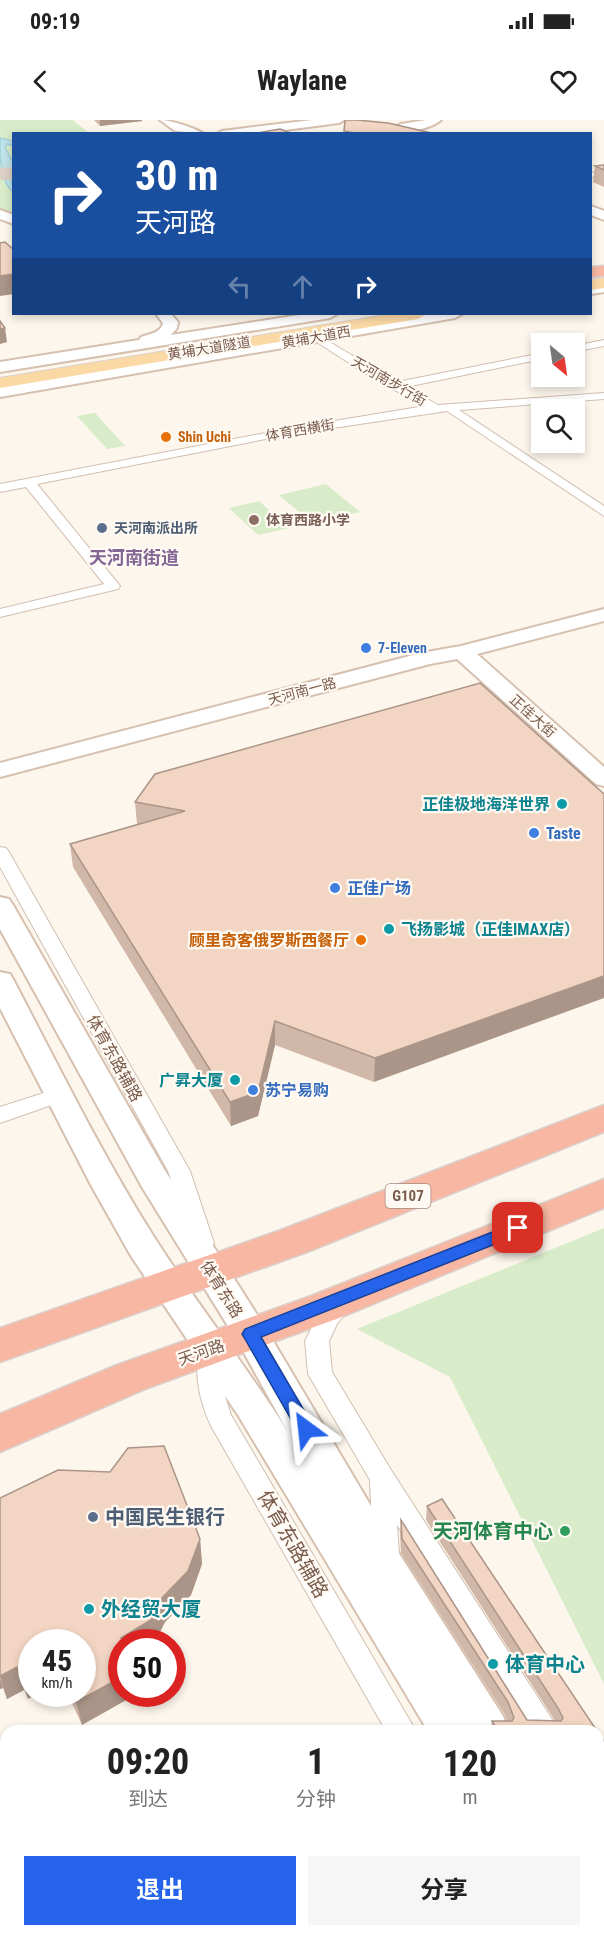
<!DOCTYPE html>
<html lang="zh">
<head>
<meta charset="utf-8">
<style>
	:root { --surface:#fff; --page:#f6f6f6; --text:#222; --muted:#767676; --accent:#2563eb }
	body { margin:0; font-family:"Roboto Condensed","Noto Sans SC",sans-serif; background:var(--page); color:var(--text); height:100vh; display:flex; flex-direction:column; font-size:22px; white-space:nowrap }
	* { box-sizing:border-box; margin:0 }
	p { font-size:20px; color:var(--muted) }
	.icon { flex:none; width:33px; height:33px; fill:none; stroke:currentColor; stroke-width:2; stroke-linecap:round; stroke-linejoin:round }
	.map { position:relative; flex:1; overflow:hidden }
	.sheet { position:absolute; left:0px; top:1605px; width:604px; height:212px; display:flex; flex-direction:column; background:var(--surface); border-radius:18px 18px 0 0; box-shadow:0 3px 9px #0003 }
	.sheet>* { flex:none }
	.hud { position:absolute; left:12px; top:12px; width:580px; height:183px; border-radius:0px; box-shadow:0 3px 9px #0003; background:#1a4fa0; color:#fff; overflow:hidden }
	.needle { width:39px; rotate:151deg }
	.buttons { position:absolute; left:531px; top:213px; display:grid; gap:12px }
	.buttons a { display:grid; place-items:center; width:54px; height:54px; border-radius:0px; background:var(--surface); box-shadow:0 3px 9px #0003; font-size:30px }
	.speed { position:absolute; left:18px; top:1509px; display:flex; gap:12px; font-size:30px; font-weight:700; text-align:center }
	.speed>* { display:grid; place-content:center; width:78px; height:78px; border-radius:50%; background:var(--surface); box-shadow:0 3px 9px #0003; line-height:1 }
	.speed small { font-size:15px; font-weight:400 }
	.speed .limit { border:9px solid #d22; background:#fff; color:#111 }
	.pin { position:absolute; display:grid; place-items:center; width:51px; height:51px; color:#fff; margin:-26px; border-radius:12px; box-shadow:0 3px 9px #0006 }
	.me { position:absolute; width:66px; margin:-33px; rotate:330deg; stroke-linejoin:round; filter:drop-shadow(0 0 4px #0008) }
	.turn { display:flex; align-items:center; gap:21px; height:126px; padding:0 24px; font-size:27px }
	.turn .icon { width:78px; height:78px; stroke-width:2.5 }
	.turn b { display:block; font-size:42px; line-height:51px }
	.lanes { display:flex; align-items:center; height:57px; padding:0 24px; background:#0003; justify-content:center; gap:30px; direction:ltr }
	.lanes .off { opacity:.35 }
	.eta { display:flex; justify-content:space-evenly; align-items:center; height:102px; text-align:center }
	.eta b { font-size:36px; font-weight:700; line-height:42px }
	.primary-button { display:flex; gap:12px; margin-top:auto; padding:12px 24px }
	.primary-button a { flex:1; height:69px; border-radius:0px; background:var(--accent); color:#fff; font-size:24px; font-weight:700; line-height:69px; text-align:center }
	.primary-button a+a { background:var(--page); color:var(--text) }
	.status { display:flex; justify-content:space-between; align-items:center; height:42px; padding:0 30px; background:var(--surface); direction:ltr }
	.status svg { height:16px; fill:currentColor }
	header { display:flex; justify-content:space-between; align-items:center; height:78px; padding:0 24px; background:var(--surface); font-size:27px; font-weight:700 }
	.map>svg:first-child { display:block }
	.green { fill:#d8ecc9 }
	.water { fill:#bfe3e8; stroke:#a5d3da; stroke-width:1.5 }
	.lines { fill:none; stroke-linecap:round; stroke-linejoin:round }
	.secondary-tunnel { stroke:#dcd0c4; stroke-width:12; stroke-dasharray:12 6; stroke-linecap:butt }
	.street-casing { stroke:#d1beb0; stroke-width:2 }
	.secondary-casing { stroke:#d6c0b0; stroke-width:4 }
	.primary-casing { stroke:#dad1cd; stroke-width:2 }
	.highway-casing { stroke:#dad1cd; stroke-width:3 }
	.street { fill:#fff; fill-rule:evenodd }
	.secondary { fill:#fff; fill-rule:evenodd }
	.primary { fill:#fbd9a5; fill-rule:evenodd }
	.highway { fill:#f7b7a3; fill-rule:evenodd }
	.wall { fill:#d1b7a8 }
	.shaded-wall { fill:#aa9588 }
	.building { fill:#f3d5c3; stroke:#aa9588; stroke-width:1.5 }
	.route { fill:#2563eb; stroke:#184099; stroke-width:1.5 }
	.food-dot { fill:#e8710a; stroke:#fffaf3; stroke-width:2 }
	.education-dot { fill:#8d6e63; stroke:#fffaf3; stroke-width:2 }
	.service-dot { fill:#5c6f8a; stroke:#fffaf3; stroke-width:2 }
	.shop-dot { fill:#3f7fe0; stroke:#fffaf3; stroke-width:2 }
	.culture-dot { fill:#0f9aa8; stroke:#fffaf3; stroke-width:2 }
	.leisure-dot { fill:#2e9e5b; stroke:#fffaf3; stroke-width:2 }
	.labels { text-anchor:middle; stroke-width:4.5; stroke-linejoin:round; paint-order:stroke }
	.far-street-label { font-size:14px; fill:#7a5c4d; stroke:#fffaf3 }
	.far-food-label { font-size:14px; font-weight:bold; fill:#c56008; stroke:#fffaf3; text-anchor:start }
	.far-education-label { font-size:14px; font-weight:bold; fill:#785e54; stroke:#fffaf3; text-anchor:start }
	.far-service-label { font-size:14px; font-weight:bold; fill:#4e5e75; stroke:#fffaf3; text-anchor:start }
	.far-shop-label { font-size:14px; font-weight:bold; fill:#366cbe; stroke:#fffaf3; text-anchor:start }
	.shield { fill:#fffaf3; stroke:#a28b7f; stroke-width:1.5 }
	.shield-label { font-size:15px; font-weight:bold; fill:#7a5c4d }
	.culture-label { font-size:16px; font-weight:bold; fill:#0d838f; stroke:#fffaf3; text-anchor:end }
	.shop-label { font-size:16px; font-weight:bold; fill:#366cbe; stroke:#fffaf3; text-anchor:start }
	.food-label { font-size:16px; font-weight:bold; fill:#c56008; stroke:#fffaf3; text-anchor:end }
	.street-label { font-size:16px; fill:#7a5c4d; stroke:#fffaf3 }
	.far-district-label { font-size:18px; font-weight:bold; fill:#846695; stroke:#fffaf3 }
	.near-service-label { font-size:20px; font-weight:bold; fill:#4e5e75; stroke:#fffaf3; text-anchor:start }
	.near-leisure-label { font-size:20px; font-weight:bold; fill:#27864d; stroke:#fffaf3; text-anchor:end }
	.near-street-label { font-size:20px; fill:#7a5c4d; stroke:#fffaf3 }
	.near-culture-label { font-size:20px; font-weight:bold; fill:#0d838f; stroke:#fffaf3; text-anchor:start }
</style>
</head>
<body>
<div class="status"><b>09:19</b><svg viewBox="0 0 49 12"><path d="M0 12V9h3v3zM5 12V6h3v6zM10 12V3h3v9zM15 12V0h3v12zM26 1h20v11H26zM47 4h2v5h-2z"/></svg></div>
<header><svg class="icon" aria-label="back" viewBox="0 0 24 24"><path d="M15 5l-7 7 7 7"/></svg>Waylane<svg class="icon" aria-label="heart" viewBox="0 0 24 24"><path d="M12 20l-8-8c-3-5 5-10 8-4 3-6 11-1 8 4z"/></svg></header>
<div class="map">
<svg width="604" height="1816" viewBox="0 0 604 1816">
	<rect width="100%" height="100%" fill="#fdf6ec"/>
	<path class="green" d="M0,0H73L89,13L14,14L13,103L0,99Z
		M94,293H95L125,326L107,329L77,296Z
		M326,364L360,392L312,403L279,375Z
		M259,381L289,408L258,415L229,388Z
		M604,1108V1564L450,1257L357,1209Z"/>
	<path class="water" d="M0,18L13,21V26L7,24L5,27L13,43V53L9,56L13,65V72C0,61 0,38 0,18Z"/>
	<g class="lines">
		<path class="secondary-tunnel" d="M0,54L14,53"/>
		<defs>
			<path id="street" d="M604,51V55L591,57V53Z
				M316,214L397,262L542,233V239L406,267L438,285L604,273V279L459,290L604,386V396L447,291L286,315L37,364L120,466L118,469L0,497V489L104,464L26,367L0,372V364L286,309L425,286L374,259L312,219V215Z
				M604,220V226L574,232V226Z
				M0,727L6,728L9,732L190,1051L214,1123L211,1129L203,1132L195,1129L168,1051L0,747Z
				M59,968L66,970L69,975L66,980L0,1003V987Z
				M340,1174L348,1177L352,1184L337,1204L329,1221L332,1252L391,1350L553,1601L557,1611H526L397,1405L399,1434L395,1443L386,1447L377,1443L373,1434L370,1360L308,1254L305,1221L320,1191L332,1177Z
				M212,1218L220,1221L224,1228L221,1263L231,1295L416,1611H386L211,1306C199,1280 191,1247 204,1221Z
				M598,1682L604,1684V1721L598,1719Z
				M502,1810H535L537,1816H505Z"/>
			<path id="secondary" d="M160,0C170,0 195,8 204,14L175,11Z
				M312,0H344L339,3L254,14H217L222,11Z
				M426,0H441C432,8 406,15 396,7L401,4Z
				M591,86L604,91V100L591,95Z
				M0,90L14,95V104L0,99Z
				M604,164V172L591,174V166Z
				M156,194H171L178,202L177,208L171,215L306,194H337L330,198L0,252V242L139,220L141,217C149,214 161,213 163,203Z
				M432,194H462L455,198L0,277V267Z
				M604,489V501L477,534L604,647V666L596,664L457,539L430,544L0,657V643L421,533L461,526Z
				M0,777L9,779L13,785L164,1049L263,1204L400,1435L503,1596L509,1611H428L238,1295L131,1136L91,1065L0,888V852L10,854L14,861C59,947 102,1035 154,1117C196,1183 246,1245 288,1312L239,1224L142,1067L0,809Z
				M598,1766L604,1769V1816H552L550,1810H598Z"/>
			<path id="primary" d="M604,158V168L591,170V160Z
				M392,194H426L418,199L0,268V258Z"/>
			<path id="highway" d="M604,146V156L591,157V147Z
				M604,985V1012L307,1132L0,1242V1208L281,1110Z
				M604,1059V1088L339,1198L145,1269L0,1332V1294L117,1245L311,1176Z"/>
		</defs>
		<use href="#street" class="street-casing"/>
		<use href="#secondary" class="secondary-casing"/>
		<use href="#primary" class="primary-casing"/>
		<use href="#highway" class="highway-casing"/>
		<use href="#street" class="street"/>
		<use href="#secondary" class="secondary"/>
		<use href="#primary" class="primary"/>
		<use href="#highway" class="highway"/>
	</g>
	<path class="wall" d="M94,0H142V1L100,6Z
		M604,45V67L593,62L595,46Z
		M480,563L374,962L275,925L258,996L231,1006L73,747L70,724L137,704L135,682Z
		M0,1378L200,1419L202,1444L191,1475L165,1502L155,1522H122L82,1605L70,1579L65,1582L62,1574H82L32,1522L28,1579L24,1570L7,1579L3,1568L0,1569Z
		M427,1386L597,1611H490L492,1601H507L505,1595L401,1433L400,1414L401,1400L527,1600L555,1601L426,1400Z
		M598,1613L604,1621V1682L600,1680V1708L604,1710V1767L600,1766V1773L598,1777Z"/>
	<path class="shaded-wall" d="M100,0H142V1L100,6Z
		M14,154V174L0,176V156Z
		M5,208L7,222L0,224V209Z
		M604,856V878L374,962L375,938Z
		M275,901V925L258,996L231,1006L230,982Z
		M200,1419L202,1444L191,1475L165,1502L155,1522H122L121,1518L162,1478Z
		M17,1547L24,1570L7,1579L0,1556Z
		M32,1550V1574H37L28,1579L21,1556Z
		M122,1557V1574H137L82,1605L76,1582Z
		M0,1559L3,1568L0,1569Z
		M46,1574H61L48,1581Z
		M63,1574H68L70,1579L65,1582Z"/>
	<path class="building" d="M345,0H357L388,3L436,14H359L344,11Z
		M280,9L293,14H251Z
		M604,45V50L595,46Z
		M5,122L14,130V154L0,156V123Z
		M0,201L5,208L0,209Z
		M480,563L604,674V856L375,938L275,901L258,972L230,982L70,724L185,691L135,682L155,654Z
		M164,1326L200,1419L188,1451L162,1478L151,1500L121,1518L124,1522H122V1557L76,1582L72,1574H82V1522H32V1550L21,1556L17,1547L0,1556V1378L58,1350L110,1352L128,1328Z
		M442,1379L597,1611H498L492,1601H512L514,1598L508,1582L402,1419L401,1400L527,1600L561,1601L563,1598L558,1588L427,1386Z
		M598,1613L604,1621V1669L603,1668L600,1670V1708L604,1710V1755L601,1754L600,1773L598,1770Z"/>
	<path class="route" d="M518,1102L523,1104L525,1108L523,1113L261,1217L315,1309L312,1315L306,1317L300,1315L245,1219L242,1214L245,1209Z"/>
	<g class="food-dot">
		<circle cx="166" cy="317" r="6"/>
		<circle cx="361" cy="820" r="6"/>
	</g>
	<circle class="education-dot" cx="254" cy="400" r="6"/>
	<g class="service-dot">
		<circle cx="102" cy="408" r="6"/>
		<circle cx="93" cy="1397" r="6"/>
	</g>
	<g class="shop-dot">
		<circle cx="366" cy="528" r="6"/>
		<circle cx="534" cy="713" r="6"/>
		<circle cx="335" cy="768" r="6"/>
		<circle cx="253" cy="970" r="6"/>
	</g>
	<g class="culture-dot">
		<circle cx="562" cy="684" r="6"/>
		<circle cx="389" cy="809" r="6"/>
		<circle cx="235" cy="960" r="6"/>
		<circle cx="89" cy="1489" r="6"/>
		<circle cx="493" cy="1544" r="6"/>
	</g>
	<circle class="leisure-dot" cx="565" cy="1411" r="6"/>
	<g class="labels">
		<g class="far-street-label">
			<text transform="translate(316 217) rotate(-10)" y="5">黄埔大道西</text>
			<text transform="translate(209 228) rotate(-9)" y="5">黄埔大道隧道</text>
			<text transform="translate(389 261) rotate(30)" y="5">天河南步行街</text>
			<text transform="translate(300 310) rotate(-10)" y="5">体育西横街</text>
			<text transform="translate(302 571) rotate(-15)" y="5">天河南一路</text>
			<text transform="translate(533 596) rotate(42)" y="5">正佳大街</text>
		</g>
		<g class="far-food-label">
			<text x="178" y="322">Shin Uchi</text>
		</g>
		<g class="far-education-label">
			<text x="266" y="405">体育西路小学</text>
		</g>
		<g class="far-service-label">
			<text x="114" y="413">天河南派出所</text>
		</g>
		<g class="far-shop-label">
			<text x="378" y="533">7-Eleven</text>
		</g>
		<rect class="shield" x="385.5" y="1064" width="45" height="24" rx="4.5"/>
		<g class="shield-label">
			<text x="408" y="1081">G107</text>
		</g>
		<g class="culture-label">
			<text x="550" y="690">正佳极地海洋世界</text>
			<text x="401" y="815" text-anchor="start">飞扬影城（正佳IMAX店）</text>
			<text x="223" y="966">广昇大厦</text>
		</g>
		<g class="shop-label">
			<text x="546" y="719">Taste</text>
			<text x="347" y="774">正佳广场</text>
			<text x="265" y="976">苏宁易购</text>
		</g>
		<g class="food-label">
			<text x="349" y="826">顾里奇客俄罗斯西餐厅</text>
		</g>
		<g class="street-label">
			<text transform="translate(115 938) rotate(61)" y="6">体育东路辅路</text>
			<text transform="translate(222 1169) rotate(58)" y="6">体育东路</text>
			<text transform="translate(201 1232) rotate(-19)" y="6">天河路</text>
		</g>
		<g class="far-district-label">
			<text x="134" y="444">天河南街道</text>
		</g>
		<g class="near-service-label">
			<text x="105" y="1404">中国民生银行</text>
		</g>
		<g class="near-leisure-label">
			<text x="553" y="1418">天河体育中心</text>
		</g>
		<g class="near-street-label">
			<text transform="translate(293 1424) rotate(60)" y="7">体育东路辅路</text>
		</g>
		<g class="near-culture-label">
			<text x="101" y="1496">外经贸大厦</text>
			<text x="505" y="1551">体育中心</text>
		</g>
	</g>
</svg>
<div class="buttons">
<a><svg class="needle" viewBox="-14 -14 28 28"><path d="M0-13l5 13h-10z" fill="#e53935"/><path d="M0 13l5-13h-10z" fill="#767676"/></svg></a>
<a><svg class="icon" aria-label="search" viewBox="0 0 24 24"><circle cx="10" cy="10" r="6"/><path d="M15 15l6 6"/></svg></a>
</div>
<div class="speed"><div>45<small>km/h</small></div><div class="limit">50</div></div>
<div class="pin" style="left:518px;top:1108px;background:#d93025"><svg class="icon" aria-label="arrive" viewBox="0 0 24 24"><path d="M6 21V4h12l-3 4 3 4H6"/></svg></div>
<svg class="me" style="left:306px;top:1309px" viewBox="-20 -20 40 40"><path d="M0-17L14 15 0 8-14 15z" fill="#2563eb" stroke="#fff" stroke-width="4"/></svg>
<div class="hud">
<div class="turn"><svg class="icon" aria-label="right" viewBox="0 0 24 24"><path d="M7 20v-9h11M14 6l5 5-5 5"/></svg><div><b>30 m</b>天河路</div></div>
<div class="lanes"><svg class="icon off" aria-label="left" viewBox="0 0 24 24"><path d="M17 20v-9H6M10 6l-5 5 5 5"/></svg><svg class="icon off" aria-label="ahead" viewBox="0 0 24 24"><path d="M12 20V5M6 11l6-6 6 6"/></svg><svg class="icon" aria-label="right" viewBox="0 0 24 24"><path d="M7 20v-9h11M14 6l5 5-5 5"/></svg></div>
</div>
<section class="sheet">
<div class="eta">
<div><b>09:20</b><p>到达</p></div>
<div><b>1</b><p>分钟</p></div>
<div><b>120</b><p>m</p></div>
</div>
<div class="primary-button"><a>退出</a><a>分享</a></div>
</section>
</div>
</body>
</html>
